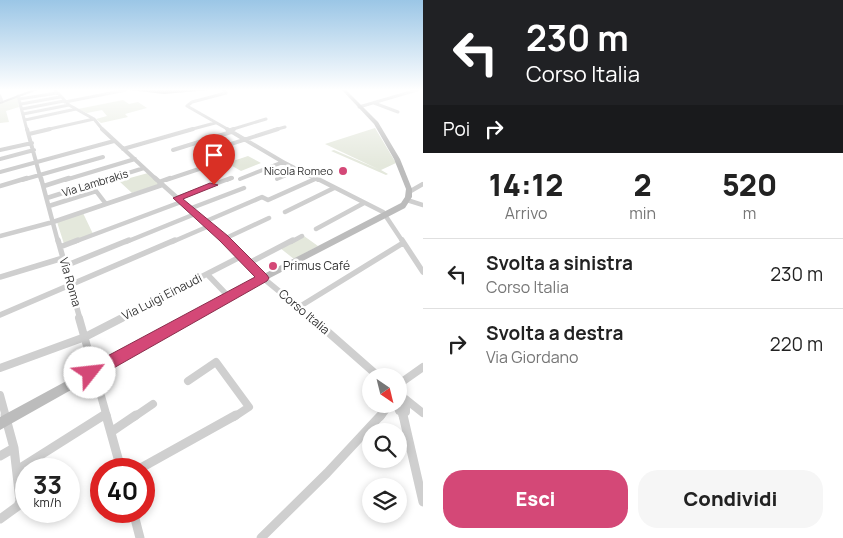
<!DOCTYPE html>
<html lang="it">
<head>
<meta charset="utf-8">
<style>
	:root { --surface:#fff; --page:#f6f6f6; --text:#222; --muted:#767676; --line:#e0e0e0; --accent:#d44877 }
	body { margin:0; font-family:Manrope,sans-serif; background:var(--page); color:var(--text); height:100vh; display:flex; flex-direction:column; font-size:19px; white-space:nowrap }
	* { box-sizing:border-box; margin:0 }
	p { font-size:16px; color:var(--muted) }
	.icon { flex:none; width:28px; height:28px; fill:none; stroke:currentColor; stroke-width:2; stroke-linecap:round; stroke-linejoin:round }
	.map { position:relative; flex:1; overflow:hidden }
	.drawer { display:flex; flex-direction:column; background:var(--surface); width:420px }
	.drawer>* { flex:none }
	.banner { background:#202124; color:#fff; overflow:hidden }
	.needle { width:32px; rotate:145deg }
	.tools { position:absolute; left:362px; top:368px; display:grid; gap:10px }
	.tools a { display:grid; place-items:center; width:45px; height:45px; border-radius:50%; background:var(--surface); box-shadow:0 2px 8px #0003; font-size:25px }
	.speed { position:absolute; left:15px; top:458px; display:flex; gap:10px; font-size:25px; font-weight:700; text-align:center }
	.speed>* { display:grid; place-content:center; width:65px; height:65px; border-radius:50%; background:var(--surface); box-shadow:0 2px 8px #0003; line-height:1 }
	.speed small { font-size:12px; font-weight:400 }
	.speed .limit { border:8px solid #d22; background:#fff; color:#111 }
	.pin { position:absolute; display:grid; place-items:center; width:42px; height:42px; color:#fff; margin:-51px -21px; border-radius:50% 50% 50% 0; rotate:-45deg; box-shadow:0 0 5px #0007 }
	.pin .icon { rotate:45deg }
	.me { position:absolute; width:55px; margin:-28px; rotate:61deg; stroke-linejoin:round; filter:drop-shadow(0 0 4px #0008) }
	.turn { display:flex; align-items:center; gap:18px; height:105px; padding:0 20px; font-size:22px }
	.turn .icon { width:65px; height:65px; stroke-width:2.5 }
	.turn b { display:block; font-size:35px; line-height:42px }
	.then { display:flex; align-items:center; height:48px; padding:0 20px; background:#0003; gap:10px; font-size:19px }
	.eta { display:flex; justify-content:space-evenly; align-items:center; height:85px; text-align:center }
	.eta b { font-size:30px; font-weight:800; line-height:35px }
	.primary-button { display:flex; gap:10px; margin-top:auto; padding:10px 20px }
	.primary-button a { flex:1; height:58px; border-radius:20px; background:var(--accent); color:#fff; font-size:20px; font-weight:800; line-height:58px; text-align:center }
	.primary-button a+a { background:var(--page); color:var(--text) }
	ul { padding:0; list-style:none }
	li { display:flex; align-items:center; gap:15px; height:70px; padding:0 20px; border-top:1px solid var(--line) }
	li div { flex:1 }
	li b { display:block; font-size:19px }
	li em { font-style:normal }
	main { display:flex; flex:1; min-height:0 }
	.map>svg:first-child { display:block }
	.green { fill:#e4e8dc }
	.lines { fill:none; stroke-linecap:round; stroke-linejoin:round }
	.street-far5 { stroke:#cfcfcf; stroke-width:3 }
	.street-far4 { stroke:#cfcfcf; stroke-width:4 }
	.street-far3 { stroke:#cfcfcf; stroke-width:4.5 }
	.street-far2 { stroke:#cfcfcf; stroke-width:5.5 }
	.street-far1 { stroke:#cfcfcf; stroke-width:8 }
	.street { stroke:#cfcfcf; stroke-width:9 }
	.secondary { fill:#bcbcbc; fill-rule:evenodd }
	.highway { fill:#999; fill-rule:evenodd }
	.route { fill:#d44877; stroke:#8a2f4d }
	.poi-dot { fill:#d44877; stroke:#fff; stroke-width:2 }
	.labels { text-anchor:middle; stroke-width:5; stroke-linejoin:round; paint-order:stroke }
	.far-poi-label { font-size:11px; fill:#323232; stroke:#fff; text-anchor:end }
	.far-street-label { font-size:11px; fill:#323232; stroke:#fff }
	.poi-label { font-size:12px; fill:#323232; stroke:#fff; text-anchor:start }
	.street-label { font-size:12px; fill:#323232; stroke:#fff }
</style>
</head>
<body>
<main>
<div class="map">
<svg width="423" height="538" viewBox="0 0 423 538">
	<rect width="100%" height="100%" fill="#fff"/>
	<path class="green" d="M17,97L19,107L6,111L9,122L0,123V103Z
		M123,100L129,104L138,102L147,108L125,114L128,117L101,123L96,119L107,116L102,110L87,113L78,109Z
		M375,128L396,163L381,170L388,174L386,175L331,151L334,150L378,169L325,144Z
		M248,156L261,163L241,171L227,163Z
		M148,173L160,184L132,193L119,181Z
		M83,213L93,234L64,244L57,222Z
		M304,236L318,246L294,259L280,248Z"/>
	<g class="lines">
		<path class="street-far5" d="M55,90L69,105L94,119L103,130
			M224,90L226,93L192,102L187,106L229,130
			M0,96L2,102
			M18,96L27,130
			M19,99L57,93
			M65,102L126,90
			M374,103L398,112
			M21,104L60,97
			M359,107L417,90
			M22,109L64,101
			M23,114L69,105
			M25,120L76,109
			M45,130L94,119
			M189,130L215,123
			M230,130L266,119
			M274,130L285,127"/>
		<path class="street-far4" d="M27,129L41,180
			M102,129L157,180
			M227,129L283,162L318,180
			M228,131L234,129
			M29,134L50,129
			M123,149L193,129
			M0,150L32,143
			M173,150L231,132
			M209,151L278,129
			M0,159L34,150
			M0,172L114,141
			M240,179L283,162
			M277,179L298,170
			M22,180L103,157
			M65,180L135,159
			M106,180L144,168
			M166,180L211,165
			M227,180L232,178"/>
		<path class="street-far3" d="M41,178L58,242
			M155,178L227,242
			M316,178L383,212L403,242
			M159,182L170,178
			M0,186L27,178
			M44,186L69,178
			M409,192L423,184
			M47,198L110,178
			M177,198L231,178
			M407,200L423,205
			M49,206L96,191L106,204
			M189,209L244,188
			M285,212L334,188
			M204,222L262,197L268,200L315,179
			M316,229L364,203
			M0,236L53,222L162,185
			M224,239L269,218
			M74,242L181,202
			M126,242L195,214
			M172,242L209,226
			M291,242L302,236"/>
		<path class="street-far2" d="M58,240L80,319
			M225,240L263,278L313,319
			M402,240L423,272
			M60,247L78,240
			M247,264L293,240
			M65,266L129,240
			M207,274L229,297
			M0,277L63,258
			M299,307L403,243
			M0,315L175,240
			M119,319L240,257"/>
		<path class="street-far1" d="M79,318L107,417
			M312,318L378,376
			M0,368L85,337L122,318
			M188,381L216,362L249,407L234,417
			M399,384L423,367
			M399,394L423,413
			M0,395L6,417
			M397,404L399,411L406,412V407L399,403
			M402,413L403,417
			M102,417L106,414
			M134,417L153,404
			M380,417L390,404"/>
		<path class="street" d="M106,415L121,469
			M403,415L423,502
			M111,432L136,415
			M0,456L14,448
			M139,469L236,415
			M17,470L104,415
			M133,511L140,538
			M0,519L18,506L20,501L14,448L5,415
			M261,538L327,473L381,415"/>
		<path class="secondary" d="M31,90H38L0,104V102Z
			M342,90H346L378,122L400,159L412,189V197L405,208L266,280L0,430V417L260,276L401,203L405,197L406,189L394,159L374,124Z"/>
		<path class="highway" d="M129,90H209L164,94Z"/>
	</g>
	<linearGradient id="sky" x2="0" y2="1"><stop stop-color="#9bc6e6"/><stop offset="0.54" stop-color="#fff"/><stop offset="1" stop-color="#fff" stop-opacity="0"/></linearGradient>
	<rect width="423" height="166" fill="url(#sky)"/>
	<path class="route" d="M210,183L218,185L183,199L228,236L267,275L269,278L267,281L96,378L90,380L85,378L83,373L85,368L255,277L220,241L173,198Z"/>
	<g class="poi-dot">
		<circle cx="343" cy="171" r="5"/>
		<circle cx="273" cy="266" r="5"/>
	</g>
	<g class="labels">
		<g class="far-poi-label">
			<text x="333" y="175">Nicola Romeo</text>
		</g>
		<g class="far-street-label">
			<text transform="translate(95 183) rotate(-17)" y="4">Via Lambrakis</text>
		</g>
		<g class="poi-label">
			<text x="283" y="270">Primus Café</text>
		</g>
		<g class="street-label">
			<text transform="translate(70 282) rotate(74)" y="4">Via Roma</text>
			<text transform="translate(162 297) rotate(-27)" y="4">Via Luigi Einaudi</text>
			<text transform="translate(304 312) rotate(40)" y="4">Corso Italia</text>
		</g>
	</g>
</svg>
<div class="tools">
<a><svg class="needle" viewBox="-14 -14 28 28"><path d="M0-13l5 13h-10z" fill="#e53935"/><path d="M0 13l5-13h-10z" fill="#767676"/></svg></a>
<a><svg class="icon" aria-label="search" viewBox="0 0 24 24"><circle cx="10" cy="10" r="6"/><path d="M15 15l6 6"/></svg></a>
<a><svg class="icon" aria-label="layers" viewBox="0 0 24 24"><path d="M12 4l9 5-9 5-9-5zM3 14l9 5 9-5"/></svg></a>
</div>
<div class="speed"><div>33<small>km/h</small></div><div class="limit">40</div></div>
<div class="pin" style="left:214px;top:185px;background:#d93025"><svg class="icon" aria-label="arrive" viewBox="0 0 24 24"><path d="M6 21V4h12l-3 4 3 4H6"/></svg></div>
<svg class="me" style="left:90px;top:373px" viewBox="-20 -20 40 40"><circle r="19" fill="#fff"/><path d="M0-13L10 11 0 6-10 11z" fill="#d44877"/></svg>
</div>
<section class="drawer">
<div class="banner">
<div class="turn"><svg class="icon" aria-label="left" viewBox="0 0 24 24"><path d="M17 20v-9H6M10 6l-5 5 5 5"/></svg><div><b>230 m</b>Corso Italia</div></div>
<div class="then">Poi<svg class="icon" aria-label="right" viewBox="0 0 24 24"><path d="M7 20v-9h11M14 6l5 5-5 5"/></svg></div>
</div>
<div class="eta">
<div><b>14:12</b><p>Arrivo</p></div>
<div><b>2</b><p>min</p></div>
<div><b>520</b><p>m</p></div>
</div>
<ul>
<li><svg class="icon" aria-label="left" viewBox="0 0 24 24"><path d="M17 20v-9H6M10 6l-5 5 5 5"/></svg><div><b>Svolta a sinistra</b><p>Corso Italia</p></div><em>230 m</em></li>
<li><svg class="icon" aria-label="right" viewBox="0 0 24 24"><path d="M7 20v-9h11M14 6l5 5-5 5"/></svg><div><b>Svolta a destra</b><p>Via Giordano</p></div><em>220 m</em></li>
</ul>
<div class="primary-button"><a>Esci</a><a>Condividi</a></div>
</section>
</main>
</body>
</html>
